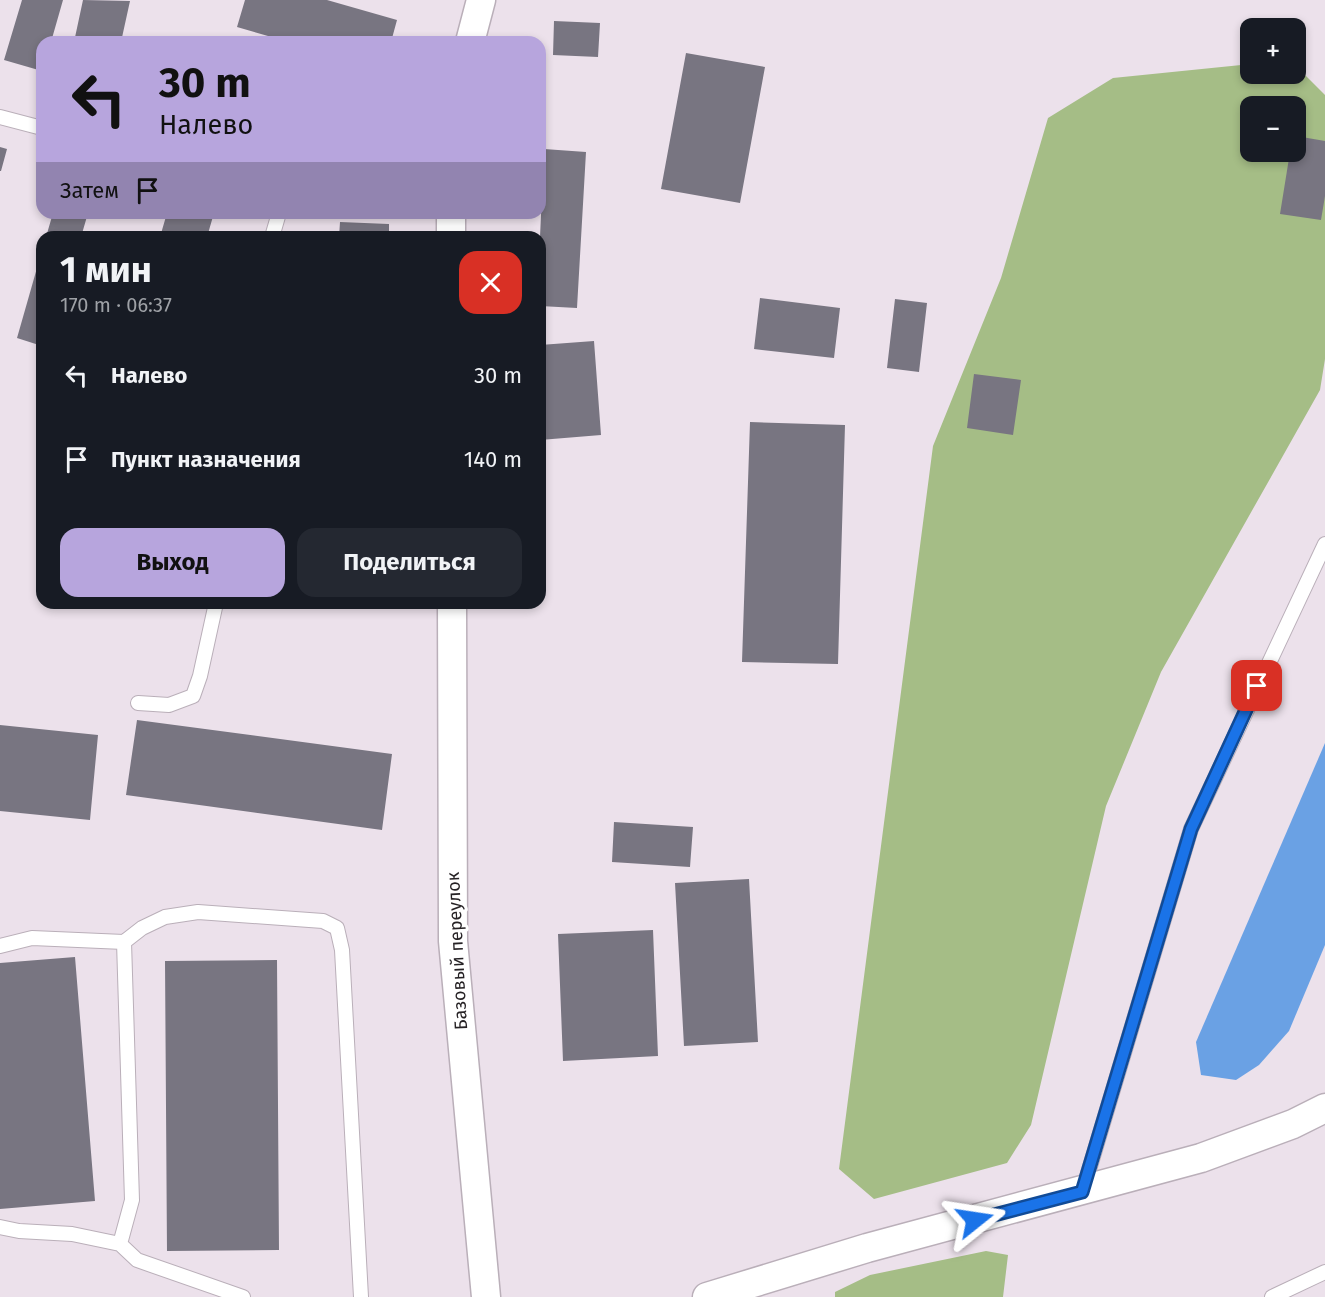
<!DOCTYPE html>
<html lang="ru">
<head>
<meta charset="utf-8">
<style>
	:root { --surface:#171b24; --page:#242831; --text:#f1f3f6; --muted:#9ea1a6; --accent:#b7a5dd }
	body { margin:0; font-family:"Fira Sans",sans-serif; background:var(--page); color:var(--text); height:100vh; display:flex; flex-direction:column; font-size:22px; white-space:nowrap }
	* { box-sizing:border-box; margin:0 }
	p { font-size:20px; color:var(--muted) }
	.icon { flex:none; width:33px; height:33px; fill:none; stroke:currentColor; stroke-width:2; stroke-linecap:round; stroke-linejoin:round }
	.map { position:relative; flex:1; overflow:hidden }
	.sheet { position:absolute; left:36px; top:231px; width:510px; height:378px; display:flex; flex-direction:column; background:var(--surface); border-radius:18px; box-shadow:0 3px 9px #0003 }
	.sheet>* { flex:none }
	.top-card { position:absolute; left:36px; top:36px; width:510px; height:183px; border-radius:18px; box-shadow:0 3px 9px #0003; background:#b7a5dd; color:#111; overflow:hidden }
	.buttons { position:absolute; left:1240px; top:18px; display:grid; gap:12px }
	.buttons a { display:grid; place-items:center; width:66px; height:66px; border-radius:12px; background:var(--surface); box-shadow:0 3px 9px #0003; font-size:30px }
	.pin { position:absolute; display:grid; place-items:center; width:51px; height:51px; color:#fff; margin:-26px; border-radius:12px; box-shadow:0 3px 9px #0006 }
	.me { position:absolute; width:66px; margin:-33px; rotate:75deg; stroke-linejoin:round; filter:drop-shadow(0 0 4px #0008) }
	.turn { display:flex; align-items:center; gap:21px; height:126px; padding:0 24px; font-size:27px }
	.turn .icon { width:78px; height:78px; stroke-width:2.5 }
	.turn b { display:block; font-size:42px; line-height:51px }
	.then { display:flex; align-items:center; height:57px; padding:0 24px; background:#0003; gap:12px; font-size:22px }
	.round { display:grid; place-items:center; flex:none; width:63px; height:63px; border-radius:18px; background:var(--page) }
	.headline { display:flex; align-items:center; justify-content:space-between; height:102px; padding:0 24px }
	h1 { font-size:36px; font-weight:700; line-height:45px }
	.action { display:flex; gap:12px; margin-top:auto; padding:12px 24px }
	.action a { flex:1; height:69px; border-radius:18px; background:var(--accent); color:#111; font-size:24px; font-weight:700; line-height:69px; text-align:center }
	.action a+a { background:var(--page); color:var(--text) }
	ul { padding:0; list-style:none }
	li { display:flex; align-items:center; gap:18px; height:84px; padding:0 24px }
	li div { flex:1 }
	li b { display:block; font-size:22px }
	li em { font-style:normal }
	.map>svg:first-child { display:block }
	.green { fill:#a5bd86; fill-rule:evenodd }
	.water { fill:#6aa1e4 }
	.building { fill:#787581 }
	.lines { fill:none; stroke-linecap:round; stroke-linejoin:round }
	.service-casing { stroke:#baafb9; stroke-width:16 }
	.minor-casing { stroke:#baafb9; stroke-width:31 }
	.service { stroke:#fff; stroke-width:14 }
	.minor { stroke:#fff; stroke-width:28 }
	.route-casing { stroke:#114b97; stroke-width:15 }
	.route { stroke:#1a73e8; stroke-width:10 }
	.labels { text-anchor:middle; stroke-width:6; stroke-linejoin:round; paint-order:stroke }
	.street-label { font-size:18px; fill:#262225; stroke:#fff }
</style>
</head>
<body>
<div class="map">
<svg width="1325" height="1297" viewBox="0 0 1325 1297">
	<rect width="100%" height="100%" fill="#ece1eb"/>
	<path class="green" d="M1251,64V74H1296V66L1325,95V359L1320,390L1161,672L1106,806L1031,1125L1007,1163L874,1199L839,1169L933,446L1001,278L1048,118L1113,78ZM1251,106H1296V152H1251Z
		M986,1251L1008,1255L1003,1297H835V1292L870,1275Z"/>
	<path class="water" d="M1325,743V945L1289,1031L1259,1065L1236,1080L1201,1075L1196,1042Z"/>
	<path class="building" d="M22,0H63L51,42H42V71L4,60Z
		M83,0L130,1L121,42H74Z
		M245,0H327L397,20L391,42H289L237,27Z
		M554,21L600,23L598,57L553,55Z
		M686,53L765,67L740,203L661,189Z
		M1296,136L1325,141V196L1321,220L1280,214L1290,152H1296Z
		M0,147L7,149L1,171H0Z
		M544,149L586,152L577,308L540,306V237Z
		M53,213H88L81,237H46Z
		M167,213H214L207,237H160Z
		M340,222L389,224V237H339Z
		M41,254H42V346L17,338Z
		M760,298L840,308L834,358L754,349Z
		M895,299L927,303L919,372L887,368Z
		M594,341L601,435L540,440V345Z
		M974,374L1021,380L1013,435L967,428Z
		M750,422L845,425L838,664L742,662Z
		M137,720L392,754L382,830L126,795Z
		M0,725L98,735L90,820L0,811Z
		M614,822L693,827L690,867L612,862Z
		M749,879L758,1042L684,1046L675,883Z
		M653,930L658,1056L563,1061L558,934Z
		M75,957L95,1201L0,1209V963Z
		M277,960L279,1250L167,1251L165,961Z"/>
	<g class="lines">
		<defs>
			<path id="service" d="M0,117L42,128
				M272,237L279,213
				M138,703L169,705L193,696L200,676L216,603
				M0,946L32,938L124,942L142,928L165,917L198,912L323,921L337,928L342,950L361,1297
				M1083,1190L1191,829L1325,544
				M0,1227L19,1231L72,1234L120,1244L137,1260L243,1297
				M120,1244L132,1200L124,942
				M1272,1297L1325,1272"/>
			<path id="minor" d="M470,42L481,0
				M451,213V237
				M452,603L453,941L486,1297
				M707,1297L867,1248L1201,1158L1293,1124L1325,1108"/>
		</defs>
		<use href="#service" class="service-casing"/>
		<use href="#minor" class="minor-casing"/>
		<use href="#service" class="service"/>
		<use href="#minor" class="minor"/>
	</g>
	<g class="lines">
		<defs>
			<path id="route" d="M975,1220L1082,1192L1191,829L1257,686"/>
		</defs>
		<use href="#route" class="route-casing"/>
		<use href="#route" class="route"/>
	</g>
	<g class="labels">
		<g class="street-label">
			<text transform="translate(457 951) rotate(-93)" y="6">Базовый переулок</text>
		</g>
	</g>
</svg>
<div class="buttons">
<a>+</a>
<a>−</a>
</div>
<div class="pin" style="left:1257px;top:686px;background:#d93025"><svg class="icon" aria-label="arrive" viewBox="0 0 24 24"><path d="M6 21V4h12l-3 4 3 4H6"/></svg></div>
<svg class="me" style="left:975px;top:1220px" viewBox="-20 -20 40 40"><path d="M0-17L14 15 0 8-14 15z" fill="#1a73e8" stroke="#fff" stroke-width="4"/></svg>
<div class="top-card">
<div class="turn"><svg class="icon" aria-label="left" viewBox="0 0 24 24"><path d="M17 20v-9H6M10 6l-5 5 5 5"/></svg><div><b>30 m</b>Налево</div></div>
<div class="then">Затем<svg class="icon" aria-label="arrive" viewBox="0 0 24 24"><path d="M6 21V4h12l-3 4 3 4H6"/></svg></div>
</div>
<section class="sheet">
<div class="headline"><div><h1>1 мин</h1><p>170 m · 06:37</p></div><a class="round" style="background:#d93025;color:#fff"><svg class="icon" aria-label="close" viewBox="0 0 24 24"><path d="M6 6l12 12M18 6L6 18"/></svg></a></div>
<ul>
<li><svg class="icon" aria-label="left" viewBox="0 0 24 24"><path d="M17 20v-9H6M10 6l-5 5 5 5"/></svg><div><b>Налево</b></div><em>30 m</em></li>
<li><svg class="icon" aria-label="arrive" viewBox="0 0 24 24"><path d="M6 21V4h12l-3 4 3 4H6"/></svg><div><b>Пункт назначения</b></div><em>140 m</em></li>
</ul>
<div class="action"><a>Выход</a><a>Поделиться</a></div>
</section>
</div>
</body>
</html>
